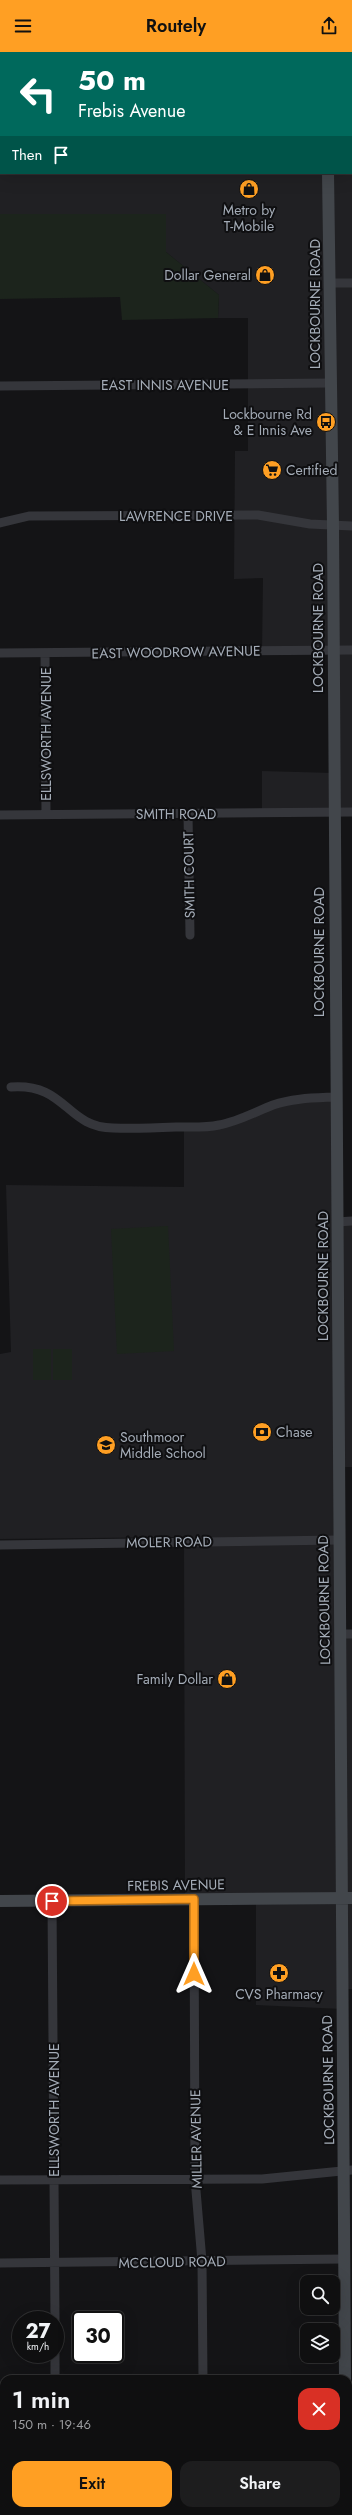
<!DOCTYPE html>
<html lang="en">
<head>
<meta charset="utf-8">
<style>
	:root { --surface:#0f0f10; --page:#1d1d1e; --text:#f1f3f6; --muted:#9b9c9f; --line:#2f2f30; --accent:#ff9f23 }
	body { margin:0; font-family:Jost,sans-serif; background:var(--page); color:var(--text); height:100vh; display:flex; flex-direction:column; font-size:15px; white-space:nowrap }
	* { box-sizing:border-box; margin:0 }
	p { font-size:13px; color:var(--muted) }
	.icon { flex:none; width:22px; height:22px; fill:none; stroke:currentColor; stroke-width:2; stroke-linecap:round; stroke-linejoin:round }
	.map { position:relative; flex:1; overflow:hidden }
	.side { position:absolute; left:0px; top:2323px; width:352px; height:140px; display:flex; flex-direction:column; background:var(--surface); border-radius:12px 12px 0 0; box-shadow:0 4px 16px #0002,0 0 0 1px var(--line) }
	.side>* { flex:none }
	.guide { position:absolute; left:0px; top:0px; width:352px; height:122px; box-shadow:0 4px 16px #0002,0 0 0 1px var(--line); background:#00695c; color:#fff; overflow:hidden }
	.controls { position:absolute; left:300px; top:2223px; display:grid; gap:8px }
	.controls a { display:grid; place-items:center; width:40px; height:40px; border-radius:8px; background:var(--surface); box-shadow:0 4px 16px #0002,0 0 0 1px var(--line); font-size:20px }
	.speed { position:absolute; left:12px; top:2259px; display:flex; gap:8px; font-size:20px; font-weight:700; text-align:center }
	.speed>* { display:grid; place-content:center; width:52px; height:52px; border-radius:50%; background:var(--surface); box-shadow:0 4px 16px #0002,0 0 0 1px var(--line); line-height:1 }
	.speed small { font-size:10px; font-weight:400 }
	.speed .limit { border:2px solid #111; border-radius:6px; background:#fff; color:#111 }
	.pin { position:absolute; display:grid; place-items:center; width:34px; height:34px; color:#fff; margin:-17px; border:2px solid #fff; border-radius:50%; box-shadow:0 1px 4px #0007 }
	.me { position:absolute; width:44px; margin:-22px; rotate:0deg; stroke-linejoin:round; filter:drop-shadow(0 0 3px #0008) }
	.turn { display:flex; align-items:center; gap:14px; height:84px; padding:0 12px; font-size:18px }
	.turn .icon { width:52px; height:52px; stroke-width:2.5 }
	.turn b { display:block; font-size:28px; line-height:34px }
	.then { display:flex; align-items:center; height:38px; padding:0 12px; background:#0003; gap:8px; font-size:15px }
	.round { display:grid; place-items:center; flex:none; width:42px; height:42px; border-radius:12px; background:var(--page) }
	.summary { display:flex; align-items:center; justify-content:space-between; height:68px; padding:0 12px }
	h1 { font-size:24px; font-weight:600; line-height:30px }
	.action { display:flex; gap:8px; margin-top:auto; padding:8px 12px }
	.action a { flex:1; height:46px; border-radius:12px; background:var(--accent); color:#111; font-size:16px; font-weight:600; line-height:46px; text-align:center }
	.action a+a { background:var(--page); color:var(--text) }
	header { display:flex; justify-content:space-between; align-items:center; height:52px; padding:0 12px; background:var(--accent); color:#111; font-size:18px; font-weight:600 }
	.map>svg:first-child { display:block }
	.built { fill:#202023 }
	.green { fill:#1c241c }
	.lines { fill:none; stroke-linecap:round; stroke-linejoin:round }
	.street { stroke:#35363b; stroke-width:9 }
	.secondary { stroke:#42464b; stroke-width:12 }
	.route-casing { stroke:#a66717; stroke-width:10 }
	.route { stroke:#ff9f23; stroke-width:7 }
	.labels { text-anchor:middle; stroke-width:4; stroke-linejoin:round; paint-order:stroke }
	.poi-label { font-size:14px; fill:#a4acb7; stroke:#0f0f11; text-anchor:end }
	.street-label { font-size:14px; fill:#a4acb7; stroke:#0f0f11 }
</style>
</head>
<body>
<header><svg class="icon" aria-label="menu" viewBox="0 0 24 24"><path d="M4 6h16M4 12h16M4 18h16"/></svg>Routely<svg class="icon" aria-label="share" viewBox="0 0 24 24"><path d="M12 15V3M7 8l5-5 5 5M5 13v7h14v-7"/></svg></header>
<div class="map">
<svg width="352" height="2463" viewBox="0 0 352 2463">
	<rect width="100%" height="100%" fill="#141416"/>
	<path class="built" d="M0,0H352L351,23V1H1V121H351L352,99V760H262V719L333,721V600H262L263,526L234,527L235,399H248V266H218L219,243L166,200V162H0Z
		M337,1046L338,1168L352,1169V1415H339V1582H352V1937H342V1957L256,1953V1850L185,1851L184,1485L0,1487V1302L11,1300L6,1133L184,1135V1077L219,1075L298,1047Z"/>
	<path class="green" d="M0,162H166V200L219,243L218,266L122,268L120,245L0,247Z
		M168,1174L174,1299L117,1302L111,1177Z
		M33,1297H51V1328H33Z
		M53,1297H72V1328H53Z"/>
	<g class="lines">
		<path class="street" d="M331,231H352
			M0,334L331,331
			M0,471L29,464L258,463L310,472L352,474
			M0,601L352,598
			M45,601L46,762
			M188,762L190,883
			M0,763L352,760
			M11,1035C67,1031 65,1075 113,1076C134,1077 155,1076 176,1075C190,1075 205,1076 219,1073C237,1070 255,1060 273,1053C293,1046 314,1046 335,1045
			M337,1170L352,1169
			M0,1493L339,1488
			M340,1582H352
			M194,1847L195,2127L202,2209L203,2327
			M52,1849L55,2268
			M0,2128L262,2127L352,2118
			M0,2211L344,2207
			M55,2302V2327
			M55,2459V2463
			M204,2459V2463"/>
		<path class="secondary" d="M326,0V1
			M328,121L333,474L345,2327
			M0,1849L352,1846
			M348,2430H352
			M345,2459V2463"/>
	</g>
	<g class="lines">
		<defs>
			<path id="route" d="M52,1849L194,1847V1922"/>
		</defs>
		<use href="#route" class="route-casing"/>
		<use href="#route" class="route"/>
	</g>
	<defs>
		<symbol id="shop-disc" viewBox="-11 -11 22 22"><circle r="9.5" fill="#ff9f23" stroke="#0f0f11"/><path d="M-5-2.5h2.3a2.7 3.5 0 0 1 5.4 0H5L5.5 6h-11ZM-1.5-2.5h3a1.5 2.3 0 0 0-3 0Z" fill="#111"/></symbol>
		<symbol id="bus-disc" viewBox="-11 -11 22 22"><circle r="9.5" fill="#ff9f23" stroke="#0f0f11"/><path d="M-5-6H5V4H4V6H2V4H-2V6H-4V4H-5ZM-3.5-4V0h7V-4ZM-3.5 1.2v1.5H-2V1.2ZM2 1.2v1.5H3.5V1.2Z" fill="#111"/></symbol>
		<symbol id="supermarket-disc" viewBox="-11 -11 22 22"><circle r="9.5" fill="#ff9f23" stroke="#0f0f11"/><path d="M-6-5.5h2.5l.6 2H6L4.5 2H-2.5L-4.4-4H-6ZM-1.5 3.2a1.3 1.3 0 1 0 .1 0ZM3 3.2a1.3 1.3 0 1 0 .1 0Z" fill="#111"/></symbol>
		<symbol id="bank-disc" viewBox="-11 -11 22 22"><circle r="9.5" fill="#ff9f23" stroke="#0f0f11"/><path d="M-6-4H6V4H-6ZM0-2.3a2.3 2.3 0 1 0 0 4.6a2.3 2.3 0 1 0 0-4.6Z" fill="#111"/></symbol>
		<symbol id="school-disc" viewBox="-11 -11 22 22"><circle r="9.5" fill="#ff9f23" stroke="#0f0f11"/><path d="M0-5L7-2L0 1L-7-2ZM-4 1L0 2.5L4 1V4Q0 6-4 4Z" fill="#111"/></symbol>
		<symbol id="pharmacy-disc" viewBox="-11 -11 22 22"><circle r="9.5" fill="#ff9f23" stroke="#0f0f11"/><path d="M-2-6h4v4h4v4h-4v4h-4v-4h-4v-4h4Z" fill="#111"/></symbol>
	</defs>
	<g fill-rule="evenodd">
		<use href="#shop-disc" x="238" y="126" width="22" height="22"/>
		<use href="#shop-disc" x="254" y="212" width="22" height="22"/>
		<use href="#bus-disc" x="315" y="359" width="22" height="22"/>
		<use href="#supermarket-disc" x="261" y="407" width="22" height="22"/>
		<use href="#bank-disc" x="251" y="1369" width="22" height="22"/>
		<use href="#school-disc" x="95" y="1382" width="22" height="22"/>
		<use href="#shop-disc" x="216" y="1616" width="22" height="22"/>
		<use href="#pharmacy-disc" x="268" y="1910" width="22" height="22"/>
	</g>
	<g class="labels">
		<g class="poi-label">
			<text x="249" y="163" text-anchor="middle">Metro by<tspan x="249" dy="16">T-Mobile</tspan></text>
			<text x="251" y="228">Dollar General</text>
			<text x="312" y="367">Lockbourne Rd<tspan x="312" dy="16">&amp; E Innis Ave</tspan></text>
			<text x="286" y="423" text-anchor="start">Certified</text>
			<text x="276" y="1385" text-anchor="start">Chase</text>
			<text x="120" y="1390" text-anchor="start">Southmoor<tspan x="120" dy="16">Middle School</tspan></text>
			<text x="213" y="1632">Family Dollar</text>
			<text x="279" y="1947" text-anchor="middle">CVS Pharmacy</text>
		</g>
		<g class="street-label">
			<text transform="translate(315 252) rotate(-90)" y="5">LOCKBOURNE ROAD</text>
			<text x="165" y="338">EAST INNIS AVENUE</text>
			<text x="176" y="469">LAWRENCE DRIVE</text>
			<text transform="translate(318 576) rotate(-90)" y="5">LOCKBOURNE ROAD</text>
			<text transform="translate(176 600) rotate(-1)" y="5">EAST WOODROW AVENUE</text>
			<text transform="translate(46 682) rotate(-90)" y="5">ELLSWORTH AVENUE</text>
			<text x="176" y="767">SMITH ROAD</text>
			<text transform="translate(189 823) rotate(-91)" y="5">SMITH COURT</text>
			<text transform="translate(319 900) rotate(-90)" y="5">LOCKBOURNE ROAD</text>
			<text transform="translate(323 1224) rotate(-90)" y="5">LOCKBOURNE ROAD</text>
			<text transform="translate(169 1490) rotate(-1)" y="5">MOLER ROAD</text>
			<text transform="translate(324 1548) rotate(-91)" y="5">LOCKBOURNE ROAD</text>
			<text transform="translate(176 1833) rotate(-1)" y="5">FREBIS AVENUE</text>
			<text transform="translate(328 2028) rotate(-91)" y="5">LOCKBOURNE ROAD</text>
			<text transform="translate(54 2058) rotate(-90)" y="5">ELLSWORTH AVENUE</text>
			<text transform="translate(196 2087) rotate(-91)" y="5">MILLER AVENUE</text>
			<text transform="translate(172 2210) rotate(-1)" y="5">MCCLOUD ROAD</text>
		</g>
	</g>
</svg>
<div class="controls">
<a><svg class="icon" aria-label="search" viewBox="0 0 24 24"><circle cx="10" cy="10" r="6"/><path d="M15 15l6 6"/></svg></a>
<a><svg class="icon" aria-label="layers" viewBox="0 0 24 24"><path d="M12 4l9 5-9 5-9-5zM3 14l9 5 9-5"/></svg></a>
</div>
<div class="speed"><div>27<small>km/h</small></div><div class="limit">30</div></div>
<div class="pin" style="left:52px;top:1849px;background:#d93025"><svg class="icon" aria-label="arrive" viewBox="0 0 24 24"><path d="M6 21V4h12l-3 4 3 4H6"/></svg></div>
<svg class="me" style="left:194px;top:1922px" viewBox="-20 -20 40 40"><path d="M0-17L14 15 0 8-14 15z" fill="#ff9f23" stroke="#fff" stroke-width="4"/></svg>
<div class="guide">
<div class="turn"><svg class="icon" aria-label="left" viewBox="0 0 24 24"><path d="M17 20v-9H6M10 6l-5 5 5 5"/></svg><div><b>50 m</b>Frebis Avenue</div></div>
<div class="then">Then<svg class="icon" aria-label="arrive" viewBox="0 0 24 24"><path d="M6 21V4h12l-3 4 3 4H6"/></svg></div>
</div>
<section class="side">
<div class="summary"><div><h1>1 min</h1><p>150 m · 19:46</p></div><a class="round" style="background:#d93025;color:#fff"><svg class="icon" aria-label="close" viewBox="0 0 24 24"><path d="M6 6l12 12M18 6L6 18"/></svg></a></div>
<div class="action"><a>Exit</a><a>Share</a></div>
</section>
</div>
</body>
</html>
